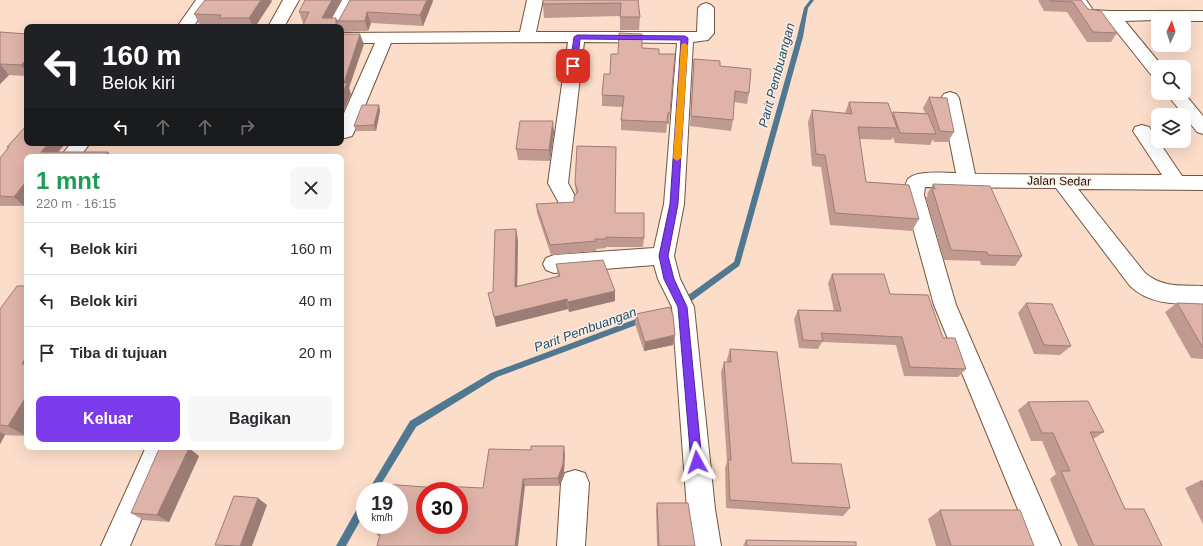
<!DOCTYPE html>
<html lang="id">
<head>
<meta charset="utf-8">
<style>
	:root { --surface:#fff; --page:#f7f7f7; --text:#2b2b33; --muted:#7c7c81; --line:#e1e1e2; --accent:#7c3aed }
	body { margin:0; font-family:Helvetica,sans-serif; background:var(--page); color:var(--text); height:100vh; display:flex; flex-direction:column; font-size:15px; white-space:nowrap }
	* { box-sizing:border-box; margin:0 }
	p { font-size:13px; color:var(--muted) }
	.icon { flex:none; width:22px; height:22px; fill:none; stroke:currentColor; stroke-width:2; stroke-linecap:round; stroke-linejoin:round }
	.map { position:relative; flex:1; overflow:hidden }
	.drawer { position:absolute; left:24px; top:154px; width:320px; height:296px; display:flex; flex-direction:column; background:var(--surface); border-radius:8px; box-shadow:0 4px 16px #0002 }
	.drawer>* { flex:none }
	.guide { position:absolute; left:24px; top:24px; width:320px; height:122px; border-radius:8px; box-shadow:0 4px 16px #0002; background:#202124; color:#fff; overflow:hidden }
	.needle { width:26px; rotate:4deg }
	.buttons { position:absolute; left:1151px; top:12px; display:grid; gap:8px }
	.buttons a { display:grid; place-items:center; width:40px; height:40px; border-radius:8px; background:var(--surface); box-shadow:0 4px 16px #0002; font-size:20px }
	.speed { position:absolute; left:356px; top:482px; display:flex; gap:8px; font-size:20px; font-weight:700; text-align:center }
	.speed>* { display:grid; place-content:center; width:52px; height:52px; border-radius:50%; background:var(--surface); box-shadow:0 4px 16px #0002; line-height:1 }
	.speed small { font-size:10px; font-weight:400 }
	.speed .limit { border:6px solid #d22; background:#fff; color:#111 }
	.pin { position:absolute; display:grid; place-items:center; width:34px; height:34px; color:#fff; margin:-17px; border-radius:8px; box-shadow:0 2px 6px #0006 }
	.me { position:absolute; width:44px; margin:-22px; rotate:355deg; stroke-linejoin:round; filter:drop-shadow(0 0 3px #0008) }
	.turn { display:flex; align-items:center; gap:14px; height:84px; padding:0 12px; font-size:18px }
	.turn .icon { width:52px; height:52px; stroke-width:2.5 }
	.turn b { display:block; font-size:28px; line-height:34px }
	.lanes { display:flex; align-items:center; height:38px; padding:0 12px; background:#0003; justify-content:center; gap:20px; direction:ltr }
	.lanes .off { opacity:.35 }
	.round { display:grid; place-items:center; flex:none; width:42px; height:42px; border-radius:8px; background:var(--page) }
	.head { display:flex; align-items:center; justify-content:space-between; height:68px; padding:0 12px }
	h1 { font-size:24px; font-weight:800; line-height:30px; color:#1e9e55 }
	.button { display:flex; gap:8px; margin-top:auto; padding:8px 12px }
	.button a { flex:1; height:46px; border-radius:8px; background:var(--accent); color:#fff; font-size:16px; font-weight:800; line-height:46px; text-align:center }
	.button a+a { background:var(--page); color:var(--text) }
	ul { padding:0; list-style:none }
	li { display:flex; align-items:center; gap:12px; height:52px; padding:0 12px; border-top:1px solid var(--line) }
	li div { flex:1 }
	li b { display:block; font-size:15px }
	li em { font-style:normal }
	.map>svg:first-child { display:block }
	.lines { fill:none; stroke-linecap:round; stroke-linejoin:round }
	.stream { fill:#507890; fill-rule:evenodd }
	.street-casing { stroke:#74543f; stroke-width:2 }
	.street { fill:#fff; fill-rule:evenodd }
	.wall { fill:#c09a90 }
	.shaded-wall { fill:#9c7d76 }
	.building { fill:#dfb3a8; stroke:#9c7d76; fill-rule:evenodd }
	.route { fill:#7c3aed; stroke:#51269a }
	.slow { fill:#f59e0b }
	.labels { text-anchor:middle; stroke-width:3; stroke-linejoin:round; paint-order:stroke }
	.street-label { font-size:12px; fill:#20130a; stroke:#fdede3 }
	.water-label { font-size:13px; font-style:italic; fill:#1f506a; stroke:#fdede3 }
</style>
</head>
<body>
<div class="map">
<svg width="1203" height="546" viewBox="0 0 1203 546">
	<rect width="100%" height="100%" fill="#fbddc9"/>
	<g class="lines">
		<path class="stream" d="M810,0H814L808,8L803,37L740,264L739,266L686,305L683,306L680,305L679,303L680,301L734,262L797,37L804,8Z
			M644,316L647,317L648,319L647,321L497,377L416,427L377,491H368L410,421L491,373Z
			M365,499V512L346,546H336L362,500Z"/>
		<defs>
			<path id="street" d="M196,0H212L193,27H177Z
				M283,0H299L284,27H268Z
				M342,0H358L341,30V27H327Z
				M527,0H543L536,32H697L698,8L701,5L706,3L711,5L714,8V33L708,40L693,42L684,204L674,256L680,279L694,307L715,509L721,546H693L687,509L672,307L658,279L654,265L554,273L546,270L543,264L546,258L554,255L654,248L664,204L677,43L584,42L568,183L577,200L574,205L567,207L560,205L548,183L568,42L391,43L354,132L352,136L345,138L341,137V120L375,43H341V33L520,32Z
				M1070,0H1086L1093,10L1109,11H1203V21H1184V19L1125,21L1163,67H1158V77L1152,76L1109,22L1106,20L1083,17Z
				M950,92L956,94L959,98L975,174L1162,175L1133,131L1135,127L1142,125L1149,127L1182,176H1203V190L1078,189L1145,273C1163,288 1181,285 1203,286V304C1176,304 1150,305 1130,286L1056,188L925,187L924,195L956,305L1061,546H1033L934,305L904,195C905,190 905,183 908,179C916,170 944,173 956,173L941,98L944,94Z
				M1166,93H1184L1203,116V134L1197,132Z
				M71,143H90L80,157H60Z
				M146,447H172L130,546H101Z
				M575,470L585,473L589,483L585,546H557L561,483L565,473Z"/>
		</defs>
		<use href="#street" class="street-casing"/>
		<use href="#street" class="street"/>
	</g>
	<path class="wall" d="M341,0L332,18H336L337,21L339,20L350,0L433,1L423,26L371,23L368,31L341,32V27H302L304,23H303L299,12Z
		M638,0L640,17L639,30H620V16L544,18L543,4Z
		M1038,0H1081L1088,9L1117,33L1111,42H1087L1067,12L1044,11Z
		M272,1L255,27H224L223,26L200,25L194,14Z
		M0,32L27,34V76L9,75L0,84Z
		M642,48L659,54L670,113L669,124H667L666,133L621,130V120L623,107L602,106V95L610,74L618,54Z
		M694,59L720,66L749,93L747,104L734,102L733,120L731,131L690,126L693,70Z
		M929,97L954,132L948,142H934L933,139L930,145L895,143L893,137L891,140L859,139L866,182L919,219L912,231L830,225L821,167L812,166L808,122L812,110L845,113L849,102L892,114L893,112L925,113L923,108Z
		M379,105L380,111L376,131H356L354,126Z
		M27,125V157L24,206H0V158L8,148L7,147Z
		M554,132L550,161L518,160L516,149Z
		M575,184L615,213L644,238L643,247H606V248L596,249V251L551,255L537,213L536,204L574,202L576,194Z
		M933,184L1022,256L1015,266L981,265L980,261L944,260L926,198L928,195L927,194Z
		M518,240L517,286L558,277L556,264L615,301L569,312L568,309L496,327L493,292Z
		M832,274L890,294L943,338L966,369L958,377L904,376L896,345L822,342L818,349L799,348L794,319L798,310L834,311L828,283Z
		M1026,303L1071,346L1060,355L1034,354L1018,313Z
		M1177,303L1203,304V359L1191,358L1165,312Z
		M0,309L26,436L5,435L0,444Z
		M636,314L673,345L644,351L635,324Z
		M730,349L792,463L850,508L843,516L726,508L725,468L727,462L721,372L724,362H727V359Z
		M1028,402L1104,432L1093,439L1125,509L1162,546H1078L1050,479L1056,474L1042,441H1031L1018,410Z
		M565,454L564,472L559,486H525L380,536H378L372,529L439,488H483Z
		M199,456L169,522L143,520L131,513Z
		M1200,481H1203V524L1185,488Z
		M657,503L695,546H657L656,510Z
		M940,510L1034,546H936L928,519Z
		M746,540L856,546H743Z"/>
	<path class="shaded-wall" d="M261,0H271L272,1L255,27H253L249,18Z
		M332,0H341L327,27L322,18Z
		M427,0H433V1L423,26L420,15Z
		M367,12L371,23L368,31L365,21Z
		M360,34L364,44L349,88L351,94L341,116V97L344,83Z
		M27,59V72L21,65Z
		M0,64L9,75L0,84Z
		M379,105L380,111L376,131L374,125Z
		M553,121L554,132L550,161L549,150Z
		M49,143H66L54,157L41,152Z
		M108,152L112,157H105Z
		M27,180V203L24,206L14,197Z
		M516,229L518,240L517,297L515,287Z
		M615,291V301L569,312L568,302Z
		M567,299L568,309L496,327L494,317Z
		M675,335L673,345L644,351L645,342Z
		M27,355V367L22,364Z
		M27,395V434L26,436L8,426Z
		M0,432L5,435L0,444Z
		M564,446L565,454L564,472L559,486L558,478Z
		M189,448L199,456L169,522L157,515Z
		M523,479L525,486L518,546H515Z
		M258,498L267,505L252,546H240Z"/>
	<path class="building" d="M205,0H261L249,18H219L221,15L194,14Z
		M305,0H332L322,18H336V21L339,20L350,0H427L420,15L367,12L365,21H336V27H302L309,12H299Z
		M543,0H638L640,17H620L621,3L543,4Z
		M1049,0H1081L1088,9L1101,11L1117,33L1093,32L1073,2L1050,1Z
		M0,32L27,34V59L21,65L0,64Z
		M619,33L642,34V48L659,49V54H675L670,113H668L667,122L621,120L624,96L602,95L604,74H610L611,54H618Z
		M341,34H360L344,83H347L341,97Z
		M694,59L720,61V66L751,69L749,93L735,91L733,120L691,116Z
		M929,97L947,98L954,132L940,131Z
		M849,102L888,103L897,128L858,127L866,182L909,185L919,219L835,213L825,155L816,154L812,110L852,114Z
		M362,105H379L374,125L354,126Z
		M893,112L928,114L936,134L900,133Z
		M520,121H553L549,150L516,149Z
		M27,125V143H49L41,152H108L105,157H27V180L14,197L0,196V158L9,147H7Z
		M577,146L616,147L615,213H644V238L606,237V239H595L596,241L550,245L536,204L574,202V197L578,191L575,184Z
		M933,184L990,186L1022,256L988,255L987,252L951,250L932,188L935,189Z
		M516,229L515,287L560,276L556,264L603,260L615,291L568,302L567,299L494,317L488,293L493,292L495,230Z
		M832,274H884L890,294L928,295L943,338H955L966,369L910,367L902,337L821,333L823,341L803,340L798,310L841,311Z
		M17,286H27V355L22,364H27V395L8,426L0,425V309Z
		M1026,303L1052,304L1071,346L1044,345Z
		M1177,303L1203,304V348Z
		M670,307L673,315L675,335L645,342L636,314Z
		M730,349L777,352L792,463L841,464L850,508L730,500L728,460H731L724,362H731Z
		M1088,401L1104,432H1090L1125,509H1144L1162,546H1094L1061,471H1070L1053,433H1042L1028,402Z
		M531,446H564L563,464L558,478L523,479L515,546H377L381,530L372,529L373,525H399V491H383L384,484L439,488L440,486L483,488L489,449L531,450ZM425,491H459V525H425Z
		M160,447L189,448L157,515L131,513Z
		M1200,481H1203V487Z
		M234,496L258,498L240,546L215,545Z
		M657,503H688L695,546H659Z
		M940,510H1020L1034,546H951Z
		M746,540L856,542V546H747Z"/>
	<path class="route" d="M577,35L685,36L688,38L678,204L668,256L674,279L687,307L702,462L701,466L697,467L693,466L691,462L678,307L664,279L659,256L670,204L681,40L580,39L577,66L573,69L570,66L574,37Z"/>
	<path class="slow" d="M684,43L688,45L681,158L677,161L673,158L681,45Z"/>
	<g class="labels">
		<g class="street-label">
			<text transform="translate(1059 181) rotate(1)" y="4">Jalan Sedar</text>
		</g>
		<g class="water-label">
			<text transform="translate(776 75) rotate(-75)" y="5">Parit Pembuangan</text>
			<text transform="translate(585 329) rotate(-20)" y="5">Parit Pembuangan</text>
		</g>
	</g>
</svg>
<div class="buttons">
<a><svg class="needle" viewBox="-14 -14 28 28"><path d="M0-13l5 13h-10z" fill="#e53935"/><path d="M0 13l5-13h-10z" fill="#7c7c81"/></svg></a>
<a><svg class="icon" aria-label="search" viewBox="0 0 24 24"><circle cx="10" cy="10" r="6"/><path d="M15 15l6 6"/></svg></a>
<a><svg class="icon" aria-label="layers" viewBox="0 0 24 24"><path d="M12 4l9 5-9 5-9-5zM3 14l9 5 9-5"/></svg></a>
</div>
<div class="speed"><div>19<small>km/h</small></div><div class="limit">30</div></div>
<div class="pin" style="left:573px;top:66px;background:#d93025"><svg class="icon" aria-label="arrive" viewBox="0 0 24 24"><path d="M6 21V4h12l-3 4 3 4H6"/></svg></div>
<svg class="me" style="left:697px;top:462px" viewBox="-20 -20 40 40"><path d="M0-17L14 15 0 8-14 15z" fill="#7c3aed" stroke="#fff" stroke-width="4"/></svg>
<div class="guide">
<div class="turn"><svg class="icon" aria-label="left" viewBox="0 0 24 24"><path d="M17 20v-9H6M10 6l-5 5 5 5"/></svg><div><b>160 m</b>Belok kiri</div></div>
<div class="lanes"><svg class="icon" aria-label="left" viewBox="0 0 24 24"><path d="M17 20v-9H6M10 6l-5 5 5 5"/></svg><svg class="icon off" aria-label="ahead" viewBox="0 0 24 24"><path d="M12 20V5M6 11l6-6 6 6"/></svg><svg class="icon off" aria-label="ahead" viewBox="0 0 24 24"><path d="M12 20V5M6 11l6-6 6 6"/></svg><svg class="icon off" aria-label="right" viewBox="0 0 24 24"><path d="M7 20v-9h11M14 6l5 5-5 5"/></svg></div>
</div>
<section class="drawer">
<div class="head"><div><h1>1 mnt</h1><p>220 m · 16:15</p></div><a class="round"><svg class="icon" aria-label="close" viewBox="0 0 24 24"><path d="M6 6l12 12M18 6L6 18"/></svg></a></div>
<ul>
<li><svg class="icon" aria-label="left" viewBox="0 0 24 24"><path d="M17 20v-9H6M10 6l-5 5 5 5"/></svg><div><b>Belok kiri</b></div><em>160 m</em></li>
<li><svg class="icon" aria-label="left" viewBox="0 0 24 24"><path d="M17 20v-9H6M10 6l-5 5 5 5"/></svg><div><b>Belok kiri</b></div><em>40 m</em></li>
<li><svg class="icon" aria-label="arrive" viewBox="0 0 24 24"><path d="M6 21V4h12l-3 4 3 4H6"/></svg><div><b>Tiba di tujuan</b></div><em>20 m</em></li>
</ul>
<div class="button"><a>Keluar</a><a>Bagikan</a></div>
</section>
</div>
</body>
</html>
